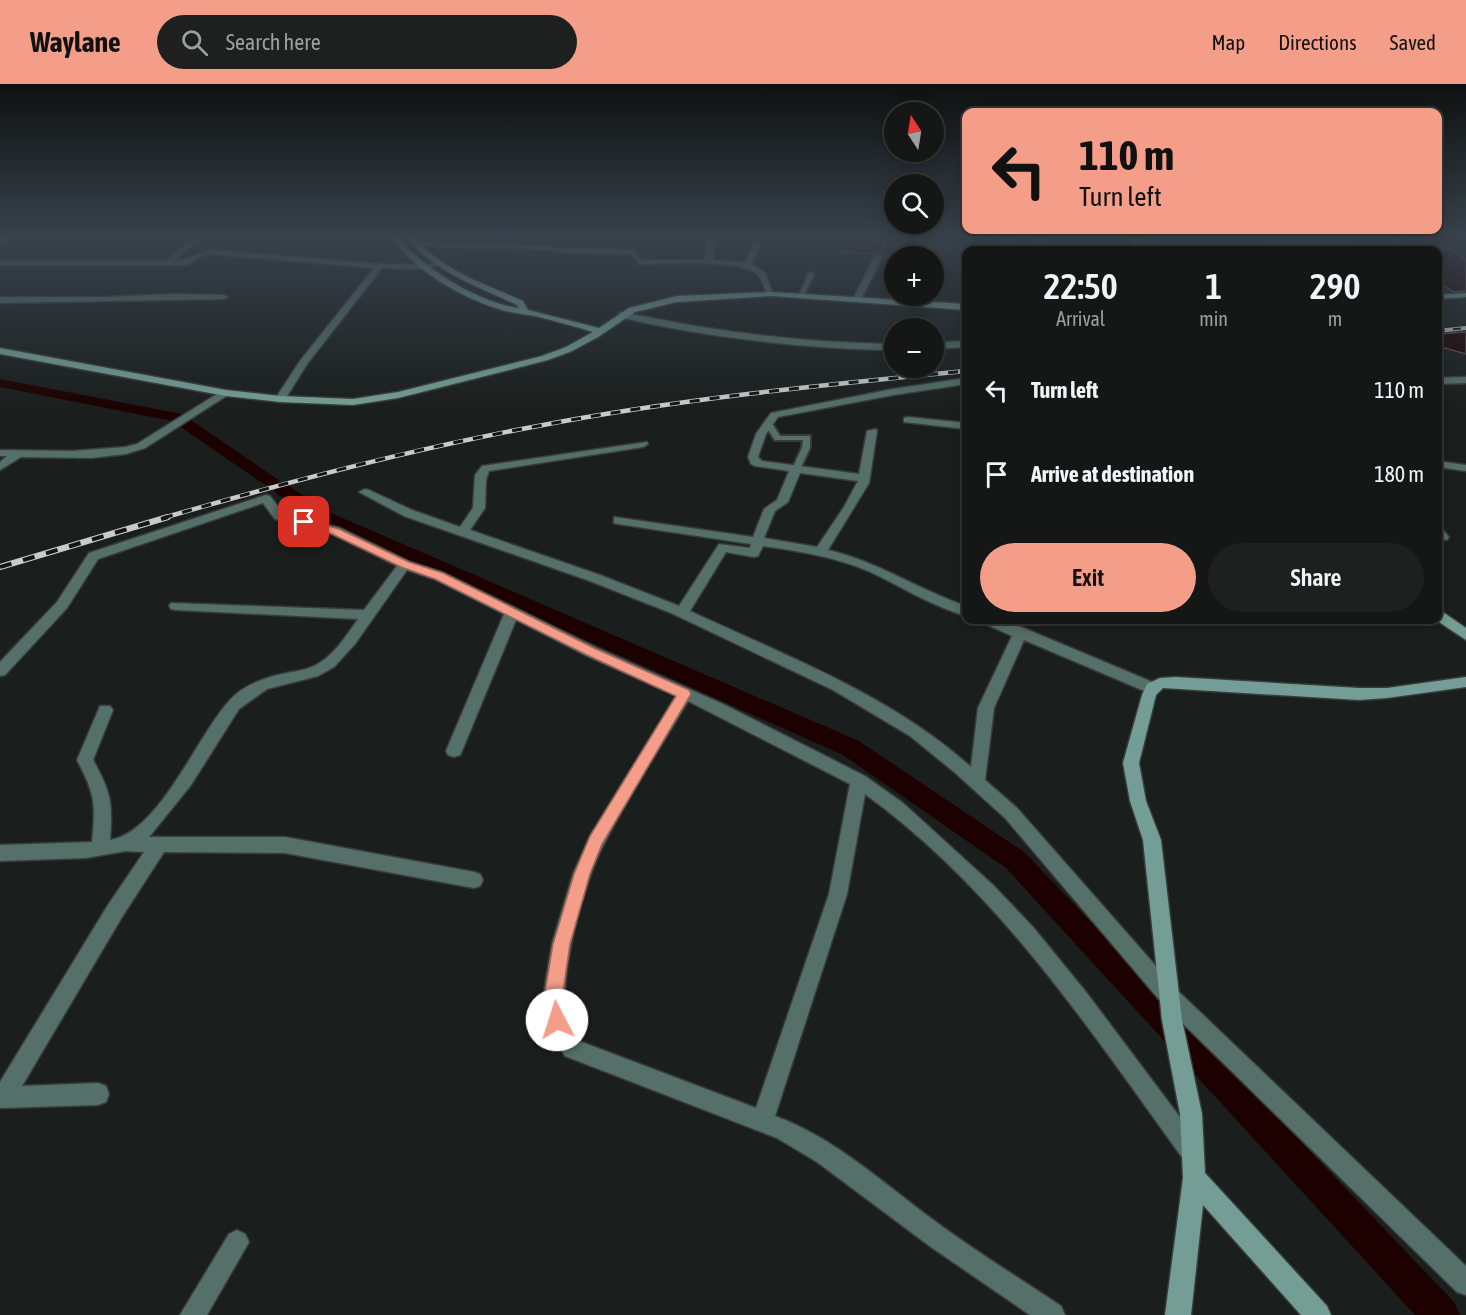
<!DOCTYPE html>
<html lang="en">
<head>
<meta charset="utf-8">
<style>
	:root { --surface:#141716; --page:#1d201f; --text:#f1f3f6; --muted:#9d9fa1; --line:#333635; --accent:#f49e8a }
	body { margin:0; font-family:"Asap Condensed",sans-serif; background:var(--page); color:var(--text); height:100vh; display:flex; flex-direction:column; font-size:22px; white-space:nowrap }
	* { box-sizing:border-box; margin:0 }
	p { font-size:20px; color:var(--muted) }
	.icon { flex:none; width:33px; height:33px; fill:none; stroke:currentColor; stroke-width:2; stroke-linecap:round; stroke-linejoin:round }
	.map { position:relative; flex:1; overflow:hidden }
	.panel { position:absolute; left:962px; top:162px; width:480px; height:378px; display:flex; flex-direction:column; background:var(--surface); border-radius:12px; box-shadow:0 3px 15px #0003,0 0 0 2px var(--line) }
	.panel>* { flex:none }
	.guide { position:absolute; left:962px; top:24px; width:480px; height:126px; border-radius:12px; box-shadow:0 3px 15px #0003,0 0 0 2px var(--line); background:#f49e8a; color:#111; overflow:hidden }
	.needle { width:39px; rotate:348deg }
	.controls { position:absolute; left:884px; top:18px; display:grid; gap:12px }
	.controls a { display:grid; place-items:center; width:60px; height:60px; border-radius:50%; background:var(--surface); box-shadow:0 3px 15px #0003,0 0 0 2px var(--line); font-size:30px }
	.pin { position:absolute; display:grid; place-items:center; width:51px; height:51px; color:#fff; margin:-26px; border-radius:12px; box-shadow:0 3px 9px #0006 }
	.me { position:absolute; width:66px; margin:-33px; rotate:355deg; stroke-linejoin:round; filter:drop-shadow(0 0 4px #0008) }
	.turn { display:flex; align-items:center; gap:21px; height:126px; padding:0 18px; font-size:27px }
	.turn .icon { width:78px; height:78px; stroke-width:2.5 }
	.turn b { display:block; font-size:42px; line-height:51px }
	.eta { display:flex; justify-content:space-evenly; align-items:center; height:102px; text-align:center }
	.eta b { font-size:36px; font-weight:600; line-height:42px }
	.button { display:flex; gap:12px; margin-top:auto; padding:12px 18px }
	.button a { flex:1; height:69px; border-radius:36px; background:var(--accent); color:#111; font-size:24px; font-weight:600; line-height:69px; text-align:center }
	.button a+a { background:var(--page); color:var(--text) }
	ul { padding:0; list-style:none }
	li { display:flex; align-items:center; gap:18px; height:84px; padding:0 18px }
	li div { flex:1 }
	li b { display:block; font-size:22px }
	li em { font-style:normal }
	header { display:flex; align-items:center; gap:36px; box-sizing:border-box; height:84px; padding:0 30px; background:var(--accent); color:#111 }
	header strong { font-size:28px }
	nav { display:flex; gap:33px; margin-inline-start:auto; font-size:21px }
	.search { width:420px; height:54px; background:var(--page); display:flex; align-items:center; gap:15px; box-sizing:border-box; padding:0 21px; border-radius:33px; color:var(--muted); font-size:22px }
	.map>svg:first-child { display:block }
	.water { fill:#1d0000; stroke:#5c4948; stroke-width:1.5 }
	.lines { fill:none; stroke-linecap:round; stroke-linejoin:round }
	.canal { fill:#1d0000; fill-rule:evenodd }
	.lane-casing { stroke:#383d3b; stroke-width:4 }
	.street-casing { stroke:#383d3b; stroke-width:3 }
	.secondary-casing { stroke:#383d3b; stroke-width:3 }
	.lane { fill:#556f69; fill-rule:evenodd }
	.street { fill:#556f69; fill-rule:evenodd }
	.secondary { fill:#749e95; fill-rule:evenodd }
	.rail-far2-casing { stroke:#c8cbca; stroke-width:4 }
	.rail-far1-casing { stroke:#c8cbca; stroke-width:4.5 }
	.rail-casing { stroke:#c8cbca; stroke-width:6 }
	.rail-far2 { stroke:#111514; stroke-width:2; stroke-dasharray:8; stroke-linecap:butt }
	.rail-far1 { stroke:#111514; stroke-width:3; stroke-dasharray:10; stroke-linecap:butt }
	.rail { stroke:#111514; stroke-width:4; stroke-dasharray:12; stroke-linecap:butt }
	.route { fill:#f49e8a; stroke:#9f675a; stroke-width:1.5 }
</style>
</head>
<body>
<header>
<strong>Waylane</strong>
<div class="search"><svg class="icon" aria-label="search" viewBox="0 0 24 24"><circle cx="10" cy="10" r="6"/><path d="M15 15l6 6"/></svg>Search here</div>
<nav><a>Map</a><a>Directions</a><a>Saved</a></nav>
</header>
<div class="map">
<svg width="1466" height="1231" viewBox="0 0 1466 1231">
	<rect width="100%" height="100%" fill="#1a1f1d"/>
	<path class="water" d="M613,151H705L702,159C679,166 640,160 616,158L612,154Z
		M1387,151H1462L1466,154V160L1410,163L1399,161L1397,157Z
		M853,153L872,154L885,160L883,167L871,169L841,168L844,164L836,157L851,155Z
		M1451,165L1466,177V207L1453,208L1437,196V166H1426Z
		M1466,248V270L1445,264L1437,265V250Z"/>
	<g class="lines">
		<path class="canal" d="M0,295L182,330L280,397L277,401H265L172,337L0,303Z
			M283,401L289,402L324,426L859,657L1024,768L1454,1218L1460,1231H1415L1006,784L843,671L312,434L277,410L274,406L277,402Z"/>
		<defs>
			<path id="lane" d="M811,188L814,190L804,211L799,212L808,190Z
				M765,338H771L780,352H810V364L799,387H796L792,385L802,364L803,356H775L764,340Z"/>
			<path id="street" d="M196,151H204L175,177C189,177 197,168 210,166L380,180L426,181L440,178L444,180L426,185L382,184L307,280L284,317L280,318L275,315L300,277L374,184L210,170L202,172L188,181H0V177H166Z
				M707,151H715L713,176L745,178L758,151H765L752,180L765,189L774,212H768C765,206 762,196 758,191C744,174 662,180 639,180L631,170L567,169L545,165L413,162L409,160L413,158L633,166L641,176H705Z
				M1004,151H1012L1017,166L1008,165Z
				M1033,151H1040L1052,166H1045Z
				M1134,158L1196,164L1200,166H1178L1131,162Z
				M1285,158H1343L1347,160L1343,162H1297L1248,166L1263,161Z
				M876,170L883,172L860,217H854L853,215Z
				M174,210L224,211L228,213L224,215L0,219V213H106Z
				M622,228C710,247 804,259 894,260V266C807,265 703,253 619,233V229Z
				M966,257V263L933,265V259Z
				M1466,293V299L1437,300V294Z
				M966,294V300L893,311L778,333L766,350L758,373L762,377L859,390L867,347L876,345L877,347L869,399L828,466C877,477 919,506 966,522V532C931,522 901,502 868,487C835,473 799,467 763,462L758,472L754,473L726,468L690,527C786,572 891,611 971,683L978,624L1012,552L983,539L981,536H1000L1026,545L1157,600L1159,604L1157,608H1147L1024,556L994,624L985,696L1017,724L1177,906L1466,1182V1211L1457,1208L1163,920L1005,734L953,687L910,652L833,606L671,529L590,497L404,432L359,408L365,405L369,406L412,426L460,443L473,424L475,391L482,382L647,358L648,360L643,363L489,387L486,396L485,424L470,446L600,491L679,522L719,460L750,464L751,460L618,440L614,439V433L753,453L764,425L777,416L789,387L755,382L751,380L748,373L756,350L771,329L893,305ZM800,389L858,397L844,423L817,463L764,454L775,427L788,418Z
				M222,307L231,309L145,364L126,370L91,374L21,373L0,386V378L7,372H0V366L72,367L125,363L137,360Z
				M908,333L966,339V345L904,338V334Z
				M1437,377L1466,381V387L1437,383Z
				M266,411L270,412L283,429L340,444L410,478L444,489L597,564L725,621L865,692L903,719L993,801L1033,843L1086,908L1200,1060L1203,1068L1200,1076L1192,1079L1184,1076C1089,945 998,806 865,710L847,810L775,1032C833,1053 882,1098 932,1135C973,1166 1018,1193 1061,1222L1065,1231H1030L931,1163L817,1078L777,1054L565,972L555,956L547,936L544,907L552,860L573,790L590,752L676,612L587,572L516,536L462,667L460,671L454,673L448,671L446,667L504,530L434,495L407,486L355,560L334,583L318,592L267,605L239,625L191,701L149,753H285L474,788L480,790L483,796L480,802L474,804L285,769L164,768L122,833L22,1002L98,999L106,1002L109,1010L106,1018L98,1021L0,1024V998L108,821L144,768L126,767L86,774L0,777V761L92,758C96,720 95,710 77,676L100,622H110L113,626L93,676C111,708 113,719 110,756C160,748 197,651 230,616C245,600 266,593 287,589C296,587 306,586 314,582C333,573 346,552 358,535L176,526L171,525L169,522L171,519L364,526L397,482L332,450L275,435L263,419L98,475L67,524L5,591L0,592V578L57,518L89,469ZM688,617L850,700L829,810L756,1024L579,957C575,951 570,945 568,937C556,897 584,797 604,760C629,711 660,664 688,617Z
				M1437,443L1441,444L1449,453L1447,456L1437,454Z
				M237,1146L245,1150L249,1158L207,1231H180L229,1150Z"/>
			<path id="secondary" d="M7,151H16L0,160V155Z
				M389,151H396C421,183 478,219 519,224L517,221C478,202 432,188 406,151H413C439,186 485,200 523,217L528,226L599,244L629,224L677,212L771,208L966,220V226L771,212L677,218L635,228L598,253L572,267L548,276L398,314L353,321L280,318L226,312L0,270V264L226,306L280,312L353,315L398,308L542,272L566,263L593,248C574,242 555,237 535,232C523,230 510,229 499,225C458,212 414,186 389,151Z
				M1129,151H1137L1140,166H1134Z
				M1466,209V213L1437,215V211Z
				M1437,524L1466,544V556L1436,536Z
				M1176,593L1359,604H1387L1466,593V603L1387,614L1359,616L1163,604L1156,611L1139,679L1146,717L1161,756L1182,936L1202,1030L1205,1089L1327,1222L1331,1231H1301L1203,1121L1191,1231H1165L1183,1094L1180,1030L1162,936L1143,756L1130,717L1123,679L1142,611L1147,600L1160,594Z"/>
		</defs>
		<use href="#lane" class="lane-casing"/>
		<use href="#street" class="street-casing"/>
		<use href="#secondary" class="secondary-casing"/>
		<use href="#lane" class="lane"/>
		<use href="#street" class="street"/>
		<use href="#secondary" class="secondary"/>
		<defs>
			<path id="rail-far2" d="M1437,247L1466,244"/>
			<path id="rail-far1" d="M163,434C287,398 411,365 538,342C679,315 823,301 966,287"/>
			<path id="rail" d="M0,483L168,433"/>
		</defs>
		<use href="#rail-far2" class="rail-far2-casing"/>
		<use href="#rail-far1" class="rail-far1-casing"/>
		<use href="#rail" class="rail-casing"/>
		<use href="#rail-far2" class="rail-far2"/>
		<use href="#rail-far1" class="rail-far1"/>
		<use href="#rail" class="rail"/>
	</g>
	<linearGradient id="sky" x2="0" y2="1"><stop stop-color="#0e1110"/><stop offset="0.47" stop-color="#38424c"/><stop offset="1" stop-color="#38424c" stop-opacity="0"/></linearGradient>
	<rect width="1466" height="324" fill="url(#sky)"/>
	<path class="route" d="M304,435L339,445L409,478L443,489L596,565L689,606L691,610L602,760L590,790L570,860L563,908L566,936L564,943L557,945L551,943L545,908L553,860L574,790L590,752L676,612L587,571L435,495L401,483L332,450L300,440L298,438Z"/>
</svg>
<div class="controls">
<a><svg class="needle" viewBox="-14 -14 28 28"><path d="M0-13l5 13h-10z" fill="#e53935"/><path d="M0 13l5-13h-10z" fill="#9d9fa1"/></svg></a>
<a><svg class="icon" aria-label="search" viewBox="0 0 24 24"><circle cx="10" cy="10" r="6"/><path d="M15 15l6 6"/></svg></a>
<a>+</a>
<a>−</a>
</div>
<div class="pin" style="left:304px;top:438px;background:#d93025"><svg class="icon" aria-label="arrive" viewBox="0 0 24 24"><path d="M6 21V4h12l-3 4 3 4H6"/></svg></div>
<svg class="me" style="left:557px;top:936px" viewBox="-20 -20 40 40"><circle r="19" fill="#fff"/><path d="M0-13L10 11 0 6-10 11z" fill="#f49e8a"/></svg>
<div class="guide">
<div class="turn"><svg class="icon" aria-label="left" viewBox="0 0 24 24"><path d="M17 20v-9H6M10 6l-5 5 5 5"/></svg><div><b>110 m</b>Turn left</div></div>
</div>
<section class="panel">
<div class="eta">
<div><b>22:50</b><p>Arrival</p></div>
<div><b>1</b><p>min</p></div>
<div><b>290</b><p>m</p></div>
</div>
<ul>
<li><svg class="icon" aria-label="left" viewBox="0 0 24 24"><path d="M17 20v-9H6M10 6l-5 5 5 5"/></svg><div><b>Turn left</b></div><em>110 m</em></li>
<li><svg class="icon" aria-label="arrive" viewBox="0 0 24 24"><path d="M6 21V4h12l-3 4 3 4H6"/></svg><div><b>Arrive at destination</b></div><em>180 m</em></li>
</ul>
<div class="button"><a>Exit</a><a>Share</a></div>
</section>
</div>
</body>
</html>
